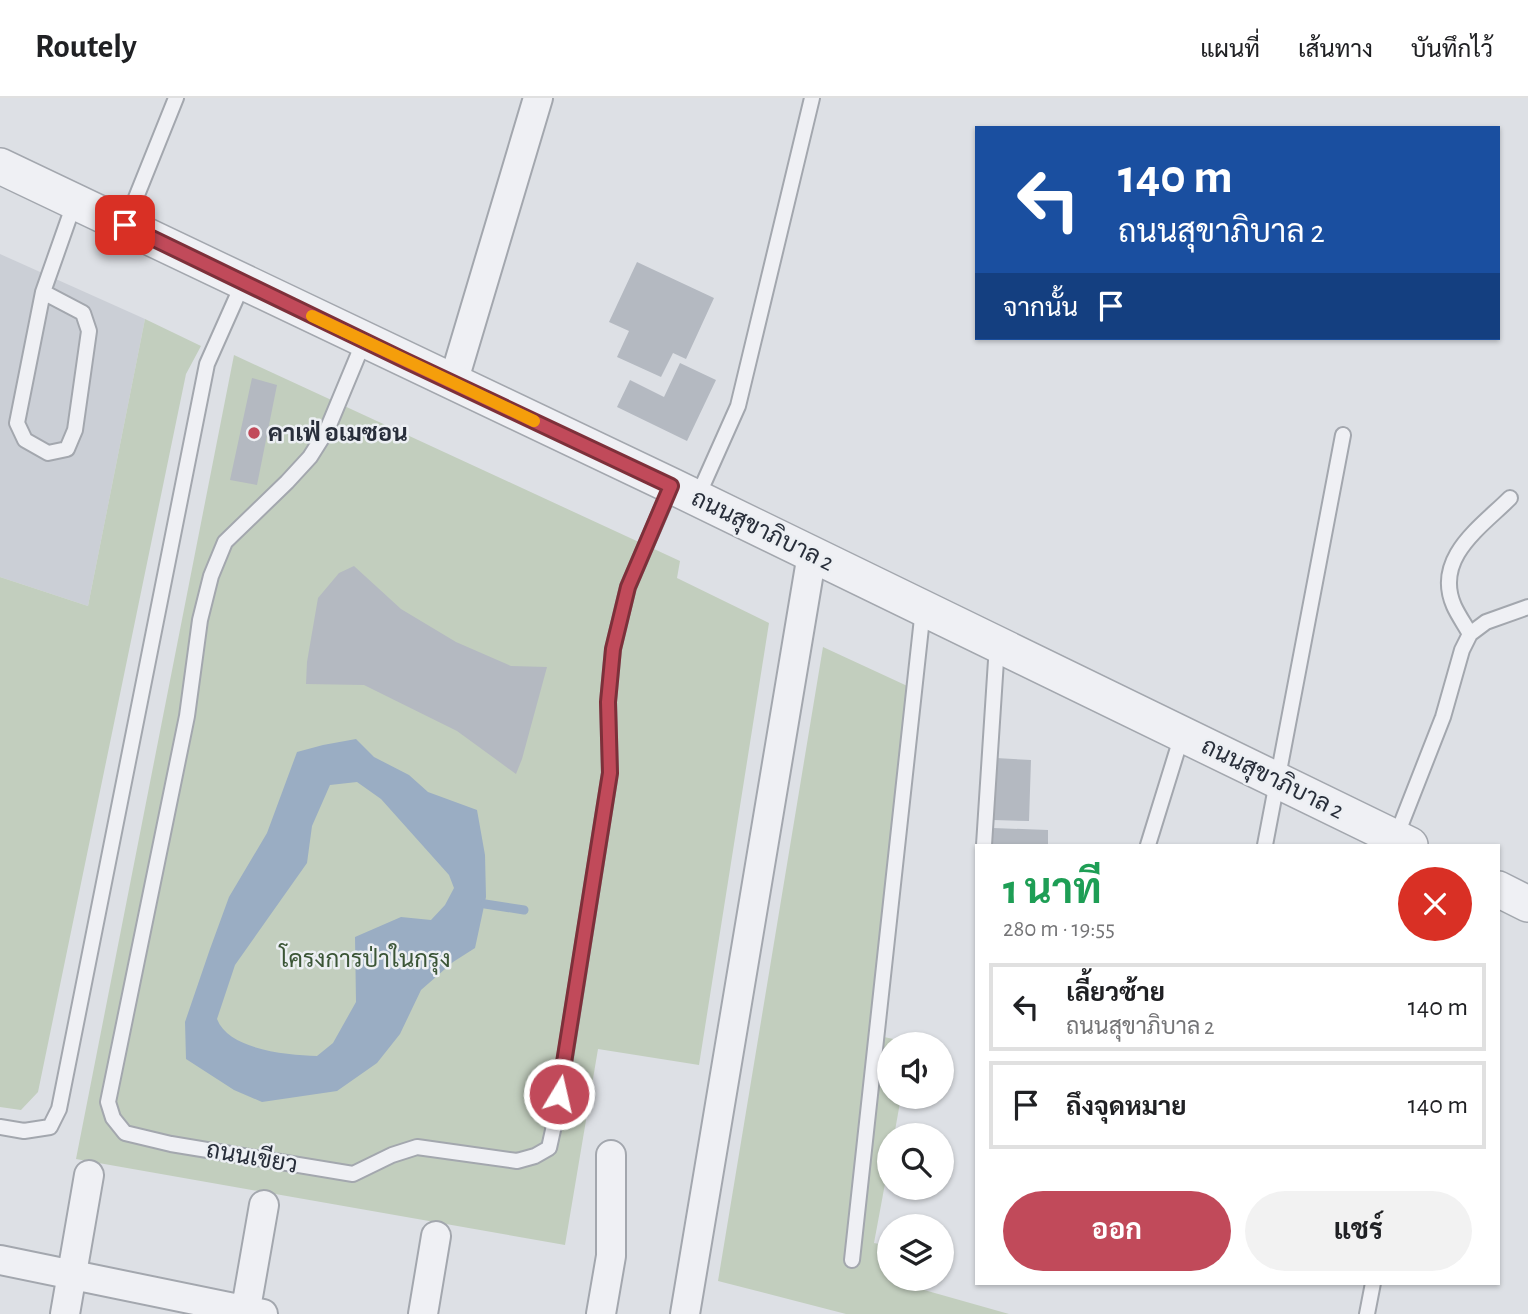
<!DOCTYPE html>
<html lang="th">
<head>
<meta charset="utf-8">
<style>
	:root { --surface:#fff; --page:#f2f2f2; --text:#202124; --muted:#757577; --line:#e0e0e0; --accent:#c14a5a }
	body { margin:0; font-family:"Alegreya Sans",Sarabun,sans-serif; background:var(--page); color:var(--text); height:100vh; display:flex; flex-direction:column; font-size:26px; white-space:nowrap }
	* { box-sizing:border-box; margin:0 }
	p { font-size:23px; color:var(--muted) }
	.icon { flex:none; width:38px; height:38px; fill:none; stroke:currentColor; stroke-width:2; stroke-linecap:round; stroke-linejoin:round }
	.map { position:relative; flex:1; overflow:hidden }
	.details { position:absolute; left:975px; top:746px; width:525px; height:441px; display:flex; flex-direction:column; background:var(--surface); border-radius:0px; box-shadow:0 2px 5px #0004 }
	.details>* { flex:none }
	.guide { position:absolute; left:975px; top:28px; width:525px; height:214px; border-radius:0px; box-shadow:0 2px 5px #0004; background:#1a4fa0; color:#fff; overflow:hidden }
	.controls { position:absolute; left:877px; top:934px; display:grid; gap:14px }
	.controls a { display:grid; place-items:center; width:77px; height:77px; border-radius:50%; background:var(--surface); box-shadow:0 2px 5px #0004; font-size:35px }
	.pin { position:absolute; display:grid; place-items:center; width:60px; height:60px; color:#fff; margin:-30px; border-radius:14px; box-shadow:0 4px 10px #0006 }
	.me { position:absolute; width:77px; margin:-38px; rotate:9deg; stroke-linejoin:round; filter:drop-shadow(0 0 5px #0008) }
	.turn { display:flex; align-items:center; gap:24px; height:147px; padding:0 28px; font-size:32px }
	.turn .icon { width:91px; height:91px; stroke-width:2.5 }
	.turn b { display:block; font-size:49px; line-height:60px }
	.then { display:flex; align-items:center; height:66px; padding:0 28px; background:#0003; gap:14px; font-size:26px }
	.round { display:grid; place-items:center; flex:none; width:74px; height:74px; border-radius:37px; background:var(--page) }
	.summary { display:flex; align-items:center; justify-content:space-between; height:119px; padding:0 28px }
	h1 { font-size:42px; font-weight:700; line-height:52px; color:#1e9e55 }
	.primary-button { display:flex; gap:14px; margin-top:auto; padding:14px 28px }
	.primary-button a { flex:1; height:80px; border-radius:42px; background:var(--accent); color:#fff; font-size:28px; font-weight:700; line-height:80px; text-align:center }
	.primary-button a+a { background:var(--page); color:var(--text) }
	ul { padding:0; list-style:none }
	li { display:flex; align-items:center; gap:21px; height:88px; margin:0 14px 10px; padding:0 14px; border:4px solid var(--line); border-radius:0px }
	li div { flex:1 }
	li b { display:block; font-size:26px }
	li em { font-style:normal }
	header { display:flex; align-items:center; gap:42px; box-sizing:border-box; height:98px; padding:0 35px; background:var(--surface); border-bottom:2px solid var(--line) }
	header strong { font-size:33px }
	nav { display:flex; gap:38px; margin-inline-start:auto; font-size:24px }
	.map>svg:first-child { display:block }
	.built { fill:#cbcfd6 }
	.green { fill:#c2cebe }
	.water { fill:#9aadc3; fill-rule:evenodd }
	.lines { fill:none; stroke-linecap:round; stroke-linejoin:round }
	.stream { stroke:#9aadc3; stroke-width:9 }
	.building { fill:#b4b9c1 }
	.service-casing { stroke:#a3a7ae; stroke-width:18 }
	.minor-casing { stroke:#a3a7ae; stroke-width:32 }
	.tertiary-casing { stroke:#a3a7ae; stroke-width:38 }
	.service { stroke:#eff0f4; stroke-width:14 }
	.minor { stroke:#eff0f4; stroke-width:28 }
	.tertiary { stroke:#eff0f4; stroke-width:35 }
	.route-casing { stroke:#7d303a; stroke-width:18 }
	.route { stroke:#c14a5a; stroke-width:12 }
	.slow { stroke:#f59e0b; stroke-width:12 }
	.poi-dot { fill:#c14a5a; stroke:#eceff3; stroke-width:2.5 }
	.labels { text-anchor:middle; stroke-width:5; stroke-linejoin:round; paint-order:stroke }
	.poi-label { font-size:24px; font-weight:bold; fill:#282e3a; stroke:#eceff3; text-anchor:start }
	.street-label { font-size:24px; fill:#282e3a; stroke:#eceff3 }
	.park-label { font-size:24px; fill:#3b5536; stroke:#eceff3 }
</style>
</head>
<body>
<header>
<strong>Routely</strong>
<nav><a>แผนที่</a><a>เส้นทาง</a><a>บันทึกไว้</a></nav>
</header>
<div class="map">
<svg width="1528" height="1216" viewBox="0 0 1528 1216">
	<rect width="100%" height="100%" fill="#dde0e5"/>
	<path class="built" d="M0,156L145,221L88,508L0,479Z"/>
	<path class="green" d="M145,221L201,248L186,276L38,994L21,1012L0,1009V479L88,508Z
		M234,257L680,463L677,480L769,525L699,967L598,951L565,1147L76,1061Z
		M823,549L916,592L884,939L912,945L889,947V999H901L894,1038H889V1064L874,1145L889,1148V1181H910V1188L1009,1216H846L718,1183Z"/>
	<path class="water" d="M356,641L374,659L409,677L428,694L477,712L485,757L486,799L475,850L453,864L421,892L400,936L377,965L337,993L262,1004L234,992L186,961L185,924L210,851L229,799L267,735L297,654L323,647ZM357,684L381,701L449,777L454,790L445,807L431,822L401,819L355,839L356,904L333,945L317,958C287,957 229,952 217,921L235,867L307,765L312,728L330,687Z"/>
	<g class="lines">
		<path class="stream" d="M485,806L524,812"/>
	</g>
	<path class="building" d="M637,164L714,200L686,261L673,255L661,279L617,259L629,233L609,224Z
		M680,265L716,282L687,343L617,309L630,282L664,299Z
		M252,280L277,287L257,387L230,382Z
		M354,468L401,511L456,544L511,568L547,569L522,661L516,676L457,633L364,587L306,586L307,564L318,500L339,475Z
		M996,660L1031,662L1029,723L994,722Z
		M993,730L1048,732V747H993Z"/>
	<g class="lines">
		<defs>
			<path id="service" d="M125,127L176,0
				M43,194L83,215L89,233L75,332L67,351L48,355L25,342L17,325L43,194L75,103
				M364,243L327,332L310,359L287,384L225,444L211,478L200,522L187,618L108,1004L113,1020L125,1035L171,1046L353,1076L392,1057L417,1049L517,1063L535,1058L549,1050L555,1023L610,675L608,604L613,551L628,489L671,389
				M697,400L738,308L812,0
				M1470,536C1465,527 1458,517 1454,508C1433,460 1481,429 1510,400
				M1396,739L1443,619L1462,552L1470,536L1486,524L1528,509
				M984,747L997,547
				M1148,747L1182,637
				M1265,747L1343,337
				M0,1029L24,1033L50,1029L59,1011L207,266L243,185
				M852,1162L923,511
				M1367,1216L1373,1185"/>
			<path id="minor" d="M453,285L538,0
				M0,1162L263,1216
				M65,1216L89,1077
				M245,1216L264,1107
				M423,1216L436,1138
				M601,1216L611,1158V1057
				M685,1216L812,456"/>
			<path id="tertiary" d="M0,68L672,388L1410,747
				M1498,791L1528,806"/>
		</defs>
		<use href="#service" class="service-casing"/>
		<use href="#minor" class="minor-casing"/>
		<use href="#tertiary" class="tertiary-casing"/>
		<use href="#service" class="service"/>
		<use href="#minor" class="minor"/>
		<use href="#tertiary" class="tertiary"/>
	</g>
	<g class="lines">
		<defs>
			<path id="route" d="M125,127L406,263L671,388L628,489L613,551L608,604L610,675L559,996"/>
		</defs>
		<use href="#route" class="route-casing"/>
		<use href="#route" class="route"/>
		<path class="slow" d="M312,218L534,323"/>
	</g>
	<circle class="poi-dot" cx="254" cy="335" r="7"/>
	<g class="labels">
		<g class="poi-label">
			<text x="268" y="343">คาเฟ่ อเมซอน</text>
		</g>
		<g class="street-label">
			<text transform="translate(763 432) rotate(26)" y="8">ถนนสุขาภิบาล 2</text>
			<text transform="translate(1273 680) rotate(26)" y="8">ถนนสุขาภิบาล 2</text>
			<text transform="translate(252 1059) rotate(10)" y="8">ถนนเขียว</text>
		</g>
		<g class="park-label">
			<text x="365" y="869">โครงการป่าในกรุง</text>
		</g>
	</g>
</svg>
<div class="controls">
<a><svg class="icon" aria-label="sound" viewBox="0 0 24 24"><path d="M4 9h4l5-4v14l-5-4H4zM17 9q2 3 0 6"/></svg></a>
<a><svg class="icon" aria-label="search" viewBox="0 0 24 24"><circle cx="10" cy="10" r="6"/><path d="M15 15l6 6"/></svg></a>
<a><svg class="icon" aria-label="layers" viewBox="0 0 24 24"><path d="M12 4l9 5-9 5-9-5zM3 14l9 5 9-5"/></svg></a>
</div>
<div class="pin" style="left:125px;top:127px;background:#d93025"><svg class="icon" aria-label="arrive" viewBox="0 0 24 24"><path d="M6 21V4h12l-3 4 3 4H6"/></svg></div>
<svg class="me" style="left:559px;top:996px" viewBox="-20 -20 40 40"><circle r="17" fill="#c14a5a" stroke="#fff" stroke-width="3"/><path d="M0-11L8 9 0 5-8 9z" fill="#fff"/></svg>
<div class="guide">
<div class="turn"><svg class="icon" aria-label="left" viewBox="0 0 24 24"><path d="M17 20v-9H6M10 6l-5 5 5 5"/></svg><div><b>140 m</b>ถนนสุขาภิบาล 2</div></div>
<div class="then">จากนั้น<svg class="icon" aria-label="arrive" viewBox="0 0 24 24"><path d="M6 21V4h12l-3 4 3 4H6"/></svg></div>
</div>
<section class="details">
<div class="summary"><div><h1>1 นาที</h1><p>280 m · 19:55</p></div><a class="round" style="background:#d93025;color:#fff"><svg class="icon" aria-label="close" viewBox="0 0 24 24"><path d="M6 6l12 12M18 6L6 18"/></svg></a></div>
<ul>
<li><svg class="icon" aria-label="left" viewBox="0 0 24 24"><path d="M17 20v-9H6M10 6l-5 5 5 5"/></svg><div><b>เลี้ยวซ้าย</b><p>ถนนสุขาภิบาล 2</p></div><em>140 m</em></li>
<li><svg class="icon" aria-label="arrive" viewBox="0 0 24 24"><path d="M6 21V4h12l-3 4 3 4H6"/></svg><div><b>ถึงจุดหมาย</b></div><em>140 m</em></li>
</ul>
<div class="primary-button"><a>ออก</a><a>แชร์</a></div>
</section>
</div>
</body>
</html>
